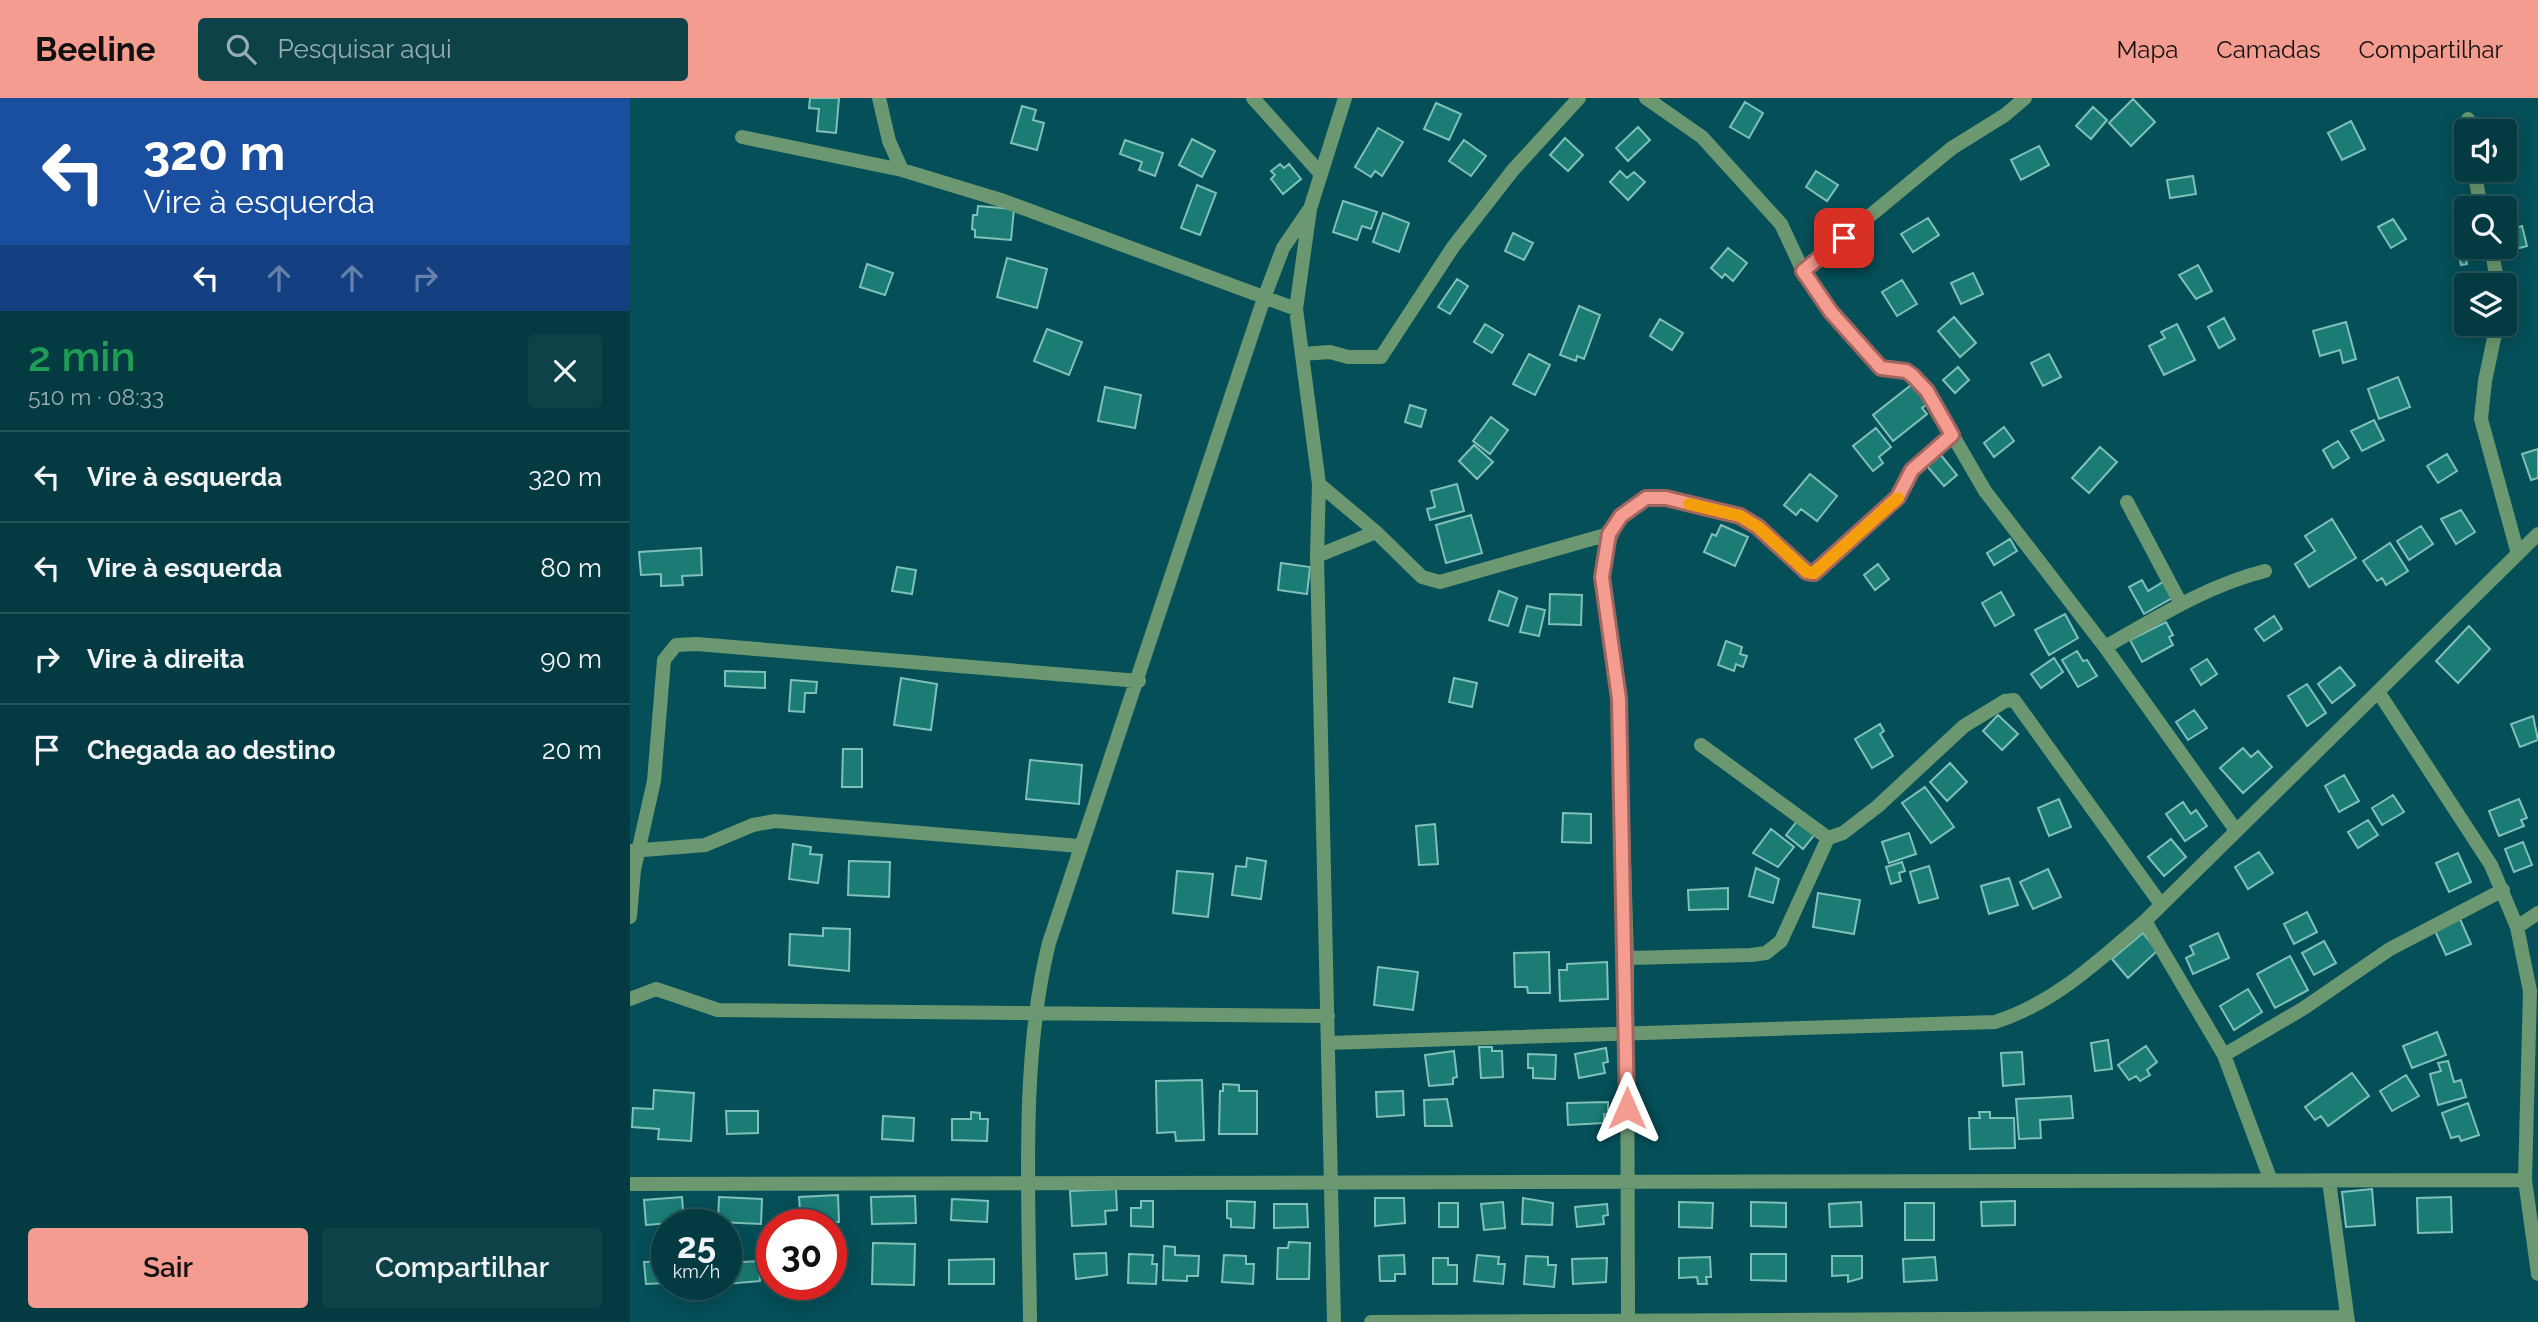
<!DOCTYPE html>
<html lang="pt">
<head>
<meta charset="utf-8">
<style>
	:root { --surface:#043b42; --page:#0d4249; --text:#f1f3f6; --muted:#97adb2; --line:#25555b; --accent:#f59c91 }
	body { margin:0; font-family:Raleway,sans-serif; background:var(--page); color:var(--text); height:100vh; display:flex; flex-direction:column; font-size:26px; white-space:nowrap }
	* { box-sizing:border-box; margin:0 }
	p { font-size:23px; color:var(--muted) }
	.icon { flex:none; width:38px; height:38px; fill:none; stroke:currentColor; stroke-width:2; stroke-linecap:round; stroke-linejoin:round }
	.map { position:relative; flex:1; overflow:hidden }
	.details { display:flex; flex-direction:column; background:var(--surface); width:630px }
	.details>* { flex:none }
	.banner { background:#1a4fa0; color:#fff; overflow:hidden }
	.buttons { position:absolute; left:1824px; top:21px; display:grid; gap:14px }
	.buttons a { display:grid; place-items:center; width:63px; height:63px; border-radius:7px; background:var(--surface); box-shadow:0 4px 18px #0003,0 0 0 2px var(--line); font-size:35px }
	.speed { position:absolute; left:21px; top:1111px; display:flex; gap:14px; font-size:35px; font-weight:700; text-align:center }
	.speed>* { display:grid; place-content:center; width:91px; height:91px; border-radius:50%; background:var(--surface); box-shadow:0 4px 18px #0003,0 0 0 2px var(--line); line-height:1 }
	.speed small { font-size:18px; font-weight:400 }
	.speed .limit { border:10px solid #d22; background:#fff; color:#111 }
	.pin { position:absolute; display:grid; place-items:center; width:60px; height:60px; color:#fff; margin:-30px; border-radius:14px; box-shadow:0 4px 10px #0006 }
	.me { position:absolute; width:77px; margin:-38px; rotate:0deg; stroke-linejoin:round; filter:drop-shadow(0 0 5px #0008) }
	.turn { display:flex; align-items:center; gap:24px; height:147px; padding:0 28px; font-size:32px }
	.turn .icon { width:91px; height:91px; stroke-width:2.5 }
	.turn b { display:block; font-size:49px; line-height:60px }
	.lanes { display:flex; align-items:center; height:66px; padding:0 28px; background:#0003; justify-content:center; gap:35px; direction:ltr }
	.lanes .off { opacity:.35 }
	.round { display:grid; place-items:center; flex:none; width:74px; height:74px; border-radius:7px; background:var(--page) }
	.headline { display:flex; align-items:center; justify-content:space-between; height:119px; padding:0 28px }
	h1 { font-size:42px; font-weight:600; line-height:52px; color:#1e9e55 }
	.button { display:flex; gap:14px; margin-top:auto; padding:14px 28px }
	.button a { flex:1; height:80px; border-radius:7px; background:var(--accent); color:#111; font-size:28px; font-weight:600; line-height:80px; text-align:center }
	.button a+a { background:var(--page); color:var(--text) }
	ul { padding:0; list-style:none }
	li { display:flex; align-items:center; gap:21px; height:91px; padding:0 28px; border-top:2px solid var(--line) }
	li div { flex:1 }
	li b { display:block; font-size:26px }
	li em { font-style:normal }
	header { display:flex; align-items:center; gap:42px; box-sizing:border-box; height:98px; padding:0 35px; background:var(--accent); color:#111 }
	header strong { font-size:33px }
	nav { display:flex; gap:38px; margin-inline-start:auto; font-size:24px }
	.search { width:490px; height:63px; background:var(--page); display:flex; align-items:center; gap:18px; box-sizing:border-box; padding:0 24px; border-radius:7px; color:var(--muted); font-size:26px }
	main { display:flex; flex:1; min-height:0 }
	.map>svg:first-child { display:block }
	.building { fill:#1a7c75; stroke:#80c0b9; stroke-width:2 }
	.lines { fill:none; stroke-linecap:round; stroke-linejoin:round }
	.street { stroke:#6b9871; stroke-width:14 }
	.route-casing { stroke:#9f655e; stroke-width:18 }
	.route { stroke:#f59c91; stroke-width:12 }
	.slow { stroke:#f59e0b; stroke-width:12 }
</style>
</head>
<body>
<header>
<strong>Beeline</strong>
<div class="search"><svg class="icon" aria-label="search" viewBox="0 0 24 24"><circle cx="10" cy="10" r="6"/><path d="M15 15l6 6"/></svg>Pesquisar aqui</div>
<nav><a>Mapa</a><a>Camadas</a><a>Compartilhar</a></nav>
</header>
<main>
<section class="details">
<div class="banner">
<div class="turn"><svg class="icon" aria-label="left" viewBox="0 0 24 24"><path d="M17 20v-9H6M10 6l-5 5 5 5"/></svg><div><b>320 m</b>Vire à esquerda</div></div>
<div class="lanes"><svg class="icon" aria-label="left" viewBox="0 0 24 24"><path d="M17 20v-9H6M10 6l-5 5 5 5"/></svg><svg class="icon off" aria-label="ahead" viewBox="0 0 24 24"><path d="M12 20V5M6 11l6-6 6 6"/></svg><svg class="icon off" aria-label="ahead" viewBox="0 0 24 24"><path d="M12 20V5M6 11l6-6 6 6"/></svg><svg class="icon off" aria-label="right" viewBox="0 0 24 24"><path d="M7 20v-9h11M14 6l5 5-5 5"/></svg></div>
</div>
<div class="headline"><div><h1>2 min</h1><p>510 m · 08:33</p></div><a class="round"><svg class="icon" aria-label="close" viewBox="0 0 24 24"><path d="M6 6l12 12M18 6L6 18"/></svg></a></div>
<ul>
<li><svg class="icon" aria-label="left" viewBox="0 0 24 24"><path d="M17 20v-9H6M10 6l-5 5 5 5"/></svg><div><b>Vire à esquerda</b></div><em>320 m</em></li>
<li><svg class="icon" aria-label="left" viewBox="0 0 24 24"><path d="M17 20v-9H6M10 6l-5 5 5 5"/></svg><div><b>Vire à esquerda</b></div><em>80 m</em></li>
<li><svg class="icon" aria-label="right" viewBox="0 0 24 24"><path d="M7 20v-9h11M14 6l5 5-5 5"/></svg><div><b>Vire à direita</b></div><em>90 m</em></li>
<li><svg class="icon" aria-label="arrive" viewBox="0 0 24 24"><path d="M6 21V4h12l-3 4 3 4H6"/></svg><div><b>Chegada ao destino</b></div><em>20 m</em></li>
</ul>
<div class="button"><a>Sair</a><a>Compartilhar</a></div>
</section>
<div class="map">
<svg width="1908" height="1224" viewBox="0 0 1908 1224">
	<rect width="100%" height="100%" fill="#054f58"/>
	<path class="building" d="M180,0H209L206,35L187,33L189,11L179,10Z
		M1503,1L1525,24L1501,48L1479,25Z
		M1115,4L1133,15L1119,40L1100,29Z
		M806,5L831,16L819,42L794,31Z
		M392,8L406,12L403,22L414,25L407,52L381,45Z
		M1463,9L1477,22L1461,41L1446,28Z
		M1721,23L1735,51L1712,62L1698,35Z
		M1008,29L1020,42L998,63L986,50Z
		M748,30L773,44L752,78L745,73L741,79L725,69Z
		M935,40L953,57L938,73L920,57Z
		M562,41L585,53L572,79L549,67Z
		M495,42L533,55L525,78L509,72L512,64L490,56Z
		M834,42L856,58L841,78L819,63Z
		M1409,48L1419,67L1391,82L1381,62Z
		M650,66L654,70L659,66L671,81L653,96L641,81L645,77L641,73Z
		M990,73L997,80L1004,74L1015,84L998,102L980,84Z
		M1186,73L1208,87L1197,103L1176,89Z
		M1563,78L1566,96L1540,100L1537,82Z
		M567,87L586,95L570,137L551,130Z
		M713,103L747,114L741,131L732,128L727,142L703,134Z
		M348,108L384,111L381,142L345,139V132L342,131L343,117H347Z
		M753,115L779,125L769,154L743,144Z
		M1298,120L1309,137L1283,154L1271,136Z
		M1763,121L1776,141L1761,150L1748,129Z
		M1892,128L1897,148L1878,153L1874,133Z
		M883,135L903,145L894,162L875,153Z
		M1836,136V149H1853L1854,156L1836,160L1837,166L1831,167L1825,138Z
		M1098,150L1117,165L1103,183L1095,176L1092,180L1081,170Z
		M377,160L417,171L407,210L367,199Z
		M237,166L263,175L255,197L230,189Z
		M1568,167L1582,193L1566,201L1549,177Z
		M1343,175L1353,196L1331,206L1321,185Z
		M827,181L838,188L820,216L808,209Z
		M1272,182L1287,206L1267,218L1252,194Z
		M949,208L970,217L954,261L947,258L946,263L930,257Z
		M1324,219L1346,245L1330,259L1308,233Z
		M1594,220L1605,241L1589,250L1578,229Z
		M1030,221L1053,235L1042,252L1020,238Z
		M1716,224L1726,261L1713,265L1710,252L1690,258L1683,233Z
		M855,226L873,237L862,255L844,244Z
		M1547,226L1565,262L1534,277L1519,248L1535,240L1531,234Z
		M417,231L452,244L439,277L404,263Z
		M899,256L920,267L905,297L883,286Z
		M1419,256L1431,279L1413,288L1401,265Z
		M1328,269L1339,282L1325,295L1313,282Z
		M1768,279L1780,309L1749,321L1738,291Z
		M1285,284L1300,304L1292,310L1297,316L1263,343L1243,317Z
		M475,289L511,297L505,330L468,323Z
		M780,307L796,312L791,329L775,324Z
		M861,319L878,332L860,356L843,343Z
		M1744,322L1754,342L1732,353L1721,333Z
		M1374,329L1384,343L1364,359L1354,345Z
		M1246,330L1261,349L1249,359L1253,365L1243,373L1223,348Z
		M1708,343L1719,360L1703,370L1693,352Z
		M844,347L863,364L847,381L829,363Z
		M1470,349L1487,364L1459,395L1442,380Z
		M1908,351V380L1901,382L1892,356Z
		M1310,356L1327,377L1314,388L1296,367Z
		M1817,356L1827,373L1808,385L1797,368Z
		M1180,376L1207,398L1187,423L1171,411L1166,417L1154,407Z
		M827,386L834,413L800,422L797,411L805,409L801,393Z
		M1831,412L1845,434L1826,446L1811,421Z
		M841,417L852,455L816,465L806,427Z
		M1702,421L1726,460L1679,489L1665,466L1685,453L1675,438Z
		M1091,427L1118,439L1105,468L1074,454L1082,436L1086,438Z
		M1791,428L1803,446L1779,462L1767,443Z
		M1380,441L1387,453L1364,467L1357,455Z
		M1760,445L1778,473L1756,487L1752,480L1747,483L1733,463Z
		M71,450L72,477L52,478L53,487L31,488V476L11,477L9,454Z
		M651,465L680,469L677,496L648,492Z
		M1248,466L1259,481L1245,492L1234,477Z
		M267,469L286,472L282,496L262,493Z
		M1512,482L1518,493L1533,484L1542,500L1514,516L1499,489Z
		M869,493L887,500L878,528L859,522Z
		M1371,494L1384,517L1365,528L1352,505Z
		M920,496L952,497L951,527L919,526Z
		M897,508L915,512L909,538L890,534Z
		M1435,516L1448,540L1419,557L1405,532Z
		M1644,518L1652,531L1634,543L1625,531Z
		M1536,524L1543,537L1539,539L1543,547L1512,564L1500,542Z
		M1839,528L1860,551L1828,585L1806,563Z
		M1096,543L1112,549L1110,556L1117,558L1113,569L1106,566L1104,573L1088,567Z
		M1447,553L1453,563L1457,562L1467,578L1448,589L1432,562Z
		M1424,560L1433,574L1411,590L1401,576Z
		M1577,561L1587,576L1571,587L1561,571Z
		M1710,569L1725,587L1702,605L1688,586Z
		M95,573L135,574V590L95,588Z
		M271,580L307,586L301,632L264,627Z
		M824,580L847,585L842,609L819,604Z
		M161,582L187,584L186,595H175L174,614L159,613Z
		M1677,586L1696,615L1677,628L1658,598Z
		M1564,612L1577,630L1558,642L1546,624Z
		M1368,617L1388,636L1372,652L1353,633Z
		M1903,618L1908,642L1890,649L1881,626Z
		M1250,626L1254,633L1250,636L1263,658L1242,670L1225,641Z
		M1613,650L1621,659L1628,653L1642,669L1613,695L1590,670Z
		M213,651H232V689H212Z
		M400,662L452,667L449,706L396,701Z
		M1320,665L1337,684L1317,703L1300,684Z
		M1714,677L1729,703L1709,714L1695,688Z
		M1295,689L1324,729L1301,745L1272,705Z
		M1763,697L1774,714L1752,727L1742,710Z
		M1429,701L1441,729L1419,738L1408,710Z
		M1889,701L1897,720L1891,722L1894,728L1869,738L1859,713Z
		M1553,704L1561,716L1566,712L1577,728L1555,743L1536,716Z
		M933,715L961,716V745L932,744Z
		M1168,722L1185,736L1173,751L1156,737Z
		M1738,722L1748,737L1728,750L1718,734Z
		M805,726L808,766L789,767L786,728Z
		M1141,731L1164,749L1148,769L1123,755Z
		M1279,735L1286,756L1259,765L1252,744Z
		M1541,741L1556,759L1534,778L1518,759Z
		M1893,744L1902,767L1884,774L1875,751Z
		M163,746L181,749L180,756L192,757L188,785L159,781Z
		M1629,754L1643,775L1618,791L1605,769Z
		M1828,755L1841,784L1819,794L1806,765Z
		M617,760L636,763L631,801L602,797L606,768L616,769Z
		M219,763L260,764L259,799L218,797Z
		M1272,764L1275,773L1269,775L1271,783L1261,786L1256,769Z
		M1299,768L1308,800L1289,805L1280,774Z
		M1126,770L1149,781L1143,805L1119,798Z
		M1418,771L1431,799L1403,811L1390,784Z
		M547,773L583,776L578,819L543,815Z
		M1379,780L1388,807L1359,816L1351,788Z
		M1098,790V811L1059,812L1058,792Z
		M1188,795L1230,802L1224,836L1183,829Z
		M1677,814L1687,834L1664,846L1654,826Z
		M1830,821L1841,846L1816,857L1805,833Z
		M193,830L220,831L219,873L159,867L160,836L193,838Z
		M1513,835L1527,853L1498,880L1482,861Z
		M1588,835L1599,860L1563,876L1556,860L1564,856L1560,848Z
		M1694,843L1706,865L1684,877L1672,855Z
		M919,854L920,895H898L897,889H885L884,855Z
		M1660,858L1678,892L1645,910L1627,876Z
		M977,864L978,901L930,903L929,872H937V866Z
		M748,869L788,874L783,912L744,907Z
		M1618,891L1632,914L1604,932L1590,908Z
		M1807,934L1816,957L1782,970L1773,948Z
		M1478,942L1482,971L1465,973L1461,945Z
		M1516,948L1527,964L1517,972L1520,977L1510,983L1506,978L1499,982L1488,967Z
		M849,949H862V953H872L873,979L851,980Z
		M976,950L978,964L973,965L975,975L949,980L945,956Z
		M824,953L827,979L823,980V986L799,988L795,957Z
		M1392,954L1394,986L1373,988L1371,955Z
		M898,956L926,957L925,981L903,980V970H898Z
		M1818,963L1824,984L1831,982L1836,999L1808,1007L1800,976L1811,973L1808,965Z
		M1722,975L1739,998L1698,1028L1691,1018L1685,1022L1675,1009Z
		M1776,977L1789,998L1762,1013L1750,993Z
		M572,982L574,1042L546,1043L545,1034L527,1035L526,983Z
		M593,986L609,987V993H627V1036H589L590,993H593Z
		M24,992L64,995L61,1043L28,1041L29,1031L2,1029L3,1010L23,1011Z
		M773,993L774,1017L747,1019L746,994Z
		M1441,998L1443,1020L1410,1022L1411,1040L1389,1041L1386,1001Z
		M817,1001L822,1028H795L794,1002Z
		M978,1004V1016H974V1025L938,1027L937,1005Z
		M1838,1005L1849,1037L1831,1043L1829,1038L1821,1040L1812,1015Z
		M96,1013H128V1035L97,1036Z
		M341,1014L350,1015V1021H358L357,1043L322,1042V1021H341Z
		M1349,1014H1360V1020H1384L1385,1050L1340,1051L1339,1020H1350Z
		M253,1018L284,1020L283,1043L252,1041Z
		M486,1091L487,1112L475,1113L476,1126L442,1128L440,1093Z
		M1742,1091L1745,1127L1716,1129L1712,1094Z
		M208,1097L209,1124L171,1126L169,1099Z
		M285,1098L286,1125L242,1126L241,1099Z
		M52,1099L54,1124L16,1127L14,1102Z
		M89,1099L132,1101L131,1126L88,1124Z
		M1821,1099L1822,1134L1788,1135L1787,1100Z
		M745,1100H774L775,1125L745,1128Z
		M893,1100L923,1105L922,1127L892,1126Z
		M322,1101L358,1103L357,1124L321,1122Z
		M511,1103H523V1129L501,1128V1110H511Z
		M597,1103L625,1104L624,1130L601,1129V1121L597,1120Z
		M1385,1103V1127L1352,1128L1351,1104Z
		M873,1104L875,1130L854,1132L851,1106Z
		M1049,1104L1083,1105L1082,1130L1049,1129Z
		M1121,1104L1156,1105V1129L1121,1128Z
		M1231,1104L1232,1128L1200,1129L1199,1106Z
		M809,1105H828V1129H809Z
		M1275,1105H1304V1142H1275Z
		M644,1106H677L678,1129L644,1130Z
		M977,1106L978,1117L973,1118L974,1126L947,1129L945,1109Z
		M659,1144L680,1145L679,1181H647L648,1150H658Z
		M243,1145L285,1146L284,1187L242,1186Z
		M534,1148L545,1149V1157L569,1158L568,1178H557V1183L533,1182Z
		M476,1155L477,1177L446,1181L444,1156Z
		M499,1156L523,1157L522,1166H527L526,1186L498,1185Z
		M1121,1156H1156V1183L1121,1182Z
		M594,1157L616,1158V1166H624L623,1186L592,1184Z
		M774,1157L775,1176H765V1183H750L749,1158Z
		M847,1157L869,1159L868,1166H875L873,1186L844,1183Z
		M896,1158L918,1159V1167H926L924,1189L894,1186Z
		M1202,1158H1232V1180L1218,1184V1177L1202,1178Z
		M1080,1159L1081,1179H1076L1077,1186H1068L1067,1179L1049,1180V1160Z
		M1305,1159L1307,1182L1274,1184L1273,1161Z
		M201,1160H207L208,1185H201Z
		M803,1160H818V1167H827V1186H803Z
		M977,1160L976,1184L943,1186L942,1161Z
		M364,1161V1186H319V1162Z
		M37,1163V1185L16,1186L14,1164Z
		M129,1163L130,1183L96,1186V1165Z"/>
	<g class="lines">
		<path class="street" d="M249,0L259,43L272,72
			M623,0L690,75
			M1016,0L1072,39L1151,126L1173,173L1201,214L1251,270L1276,273L1297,293L1355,393L1475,549L1605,731
			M1838,21L1839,33
			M112,39L272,72L374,103L666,211
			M1844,72L1851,110
			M1861,149L1868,187
			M1173,173L1322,50L1375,17L1395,0
			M1867,226L1855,283L1851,321L1888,456
			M672,256L700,254L718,259H751L823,149L883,72L949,0
			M689,386L746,434
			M1497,404L1551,506
			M687,458L746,434L792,479L810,484L979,436
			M1475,549C1526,520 1578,487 1635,473
			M1749,595L1861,767L1887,829L1900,893L1895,1082L1908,1176
			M1071,647L1198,740
			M1,753L75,747L123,727L145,723L449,748
			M0,819L4,772L24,683L34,562L46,547L67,546L509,583
			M1515,823L1594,957L1641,1083
			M1887,829L1908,815
			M997,860L1121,857L1136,855L1151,843L1198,740L1213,735L1248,708L1334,628L1375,603L1384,602L1530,805
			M0,901L26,891L88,912L698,918
			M698,945L1365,924C1425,905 1468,863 1515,823L1908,436
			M1594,957L1674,910L1760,851L1873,792
			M1699,1083L1718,1224
			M0,1086L1895,1082
			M400,1224C399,1103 390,961 419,845L634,200L653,150L679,112
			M704,1224L687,458L689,386L666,211L680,111L715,0
			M741,1224L1717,1219
			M998,1224L997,860L989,601L972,479L976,448L991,418L1016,400H1036L1110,418L1127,429L1173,471L1184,475L1268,399L1282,372L1322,337"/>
	</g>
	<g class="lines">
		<defs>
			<path id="route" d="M997,1010L989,601L972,479L979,436L991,418L1016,400H1036L1110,418L1128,429L1177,474L1184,475L1268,399L1282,372L1322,337L1297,293L1283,278L1276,273L1251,270L1201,214L1173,173L1214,140"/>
		</defs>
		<use href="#route" class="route-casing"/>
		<use href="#route" class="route"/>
		<path class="slow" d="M1059,406L1110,418L1128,429L1177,474L1184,475L1268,400"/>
	</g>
</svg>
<div class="buttons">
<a><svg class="icon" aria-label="sound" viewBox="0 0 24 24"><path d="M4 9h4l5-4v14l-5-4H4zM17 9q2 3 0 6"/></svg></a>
<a><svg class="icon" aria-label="search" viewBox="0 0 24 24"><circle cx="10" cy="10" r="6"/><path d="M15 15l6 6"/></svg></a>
<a><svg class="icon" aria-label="layers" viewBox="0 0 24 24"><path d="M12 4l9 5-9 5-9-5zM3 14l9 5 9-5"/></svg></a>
</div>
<div class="speed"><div>25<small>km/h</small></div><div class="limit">30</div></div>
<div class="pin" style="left:1214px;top:140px;background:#d93025"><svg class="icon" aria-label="arrive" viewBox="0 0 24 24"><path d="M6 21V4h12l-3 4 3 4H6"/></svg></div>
<svg class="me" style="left:997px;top:1010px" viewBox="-20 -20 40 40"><path d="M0-17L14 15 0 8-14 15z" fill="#f59c91" stroke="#fff" stroke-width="4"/></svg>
</div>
</main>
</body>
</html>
